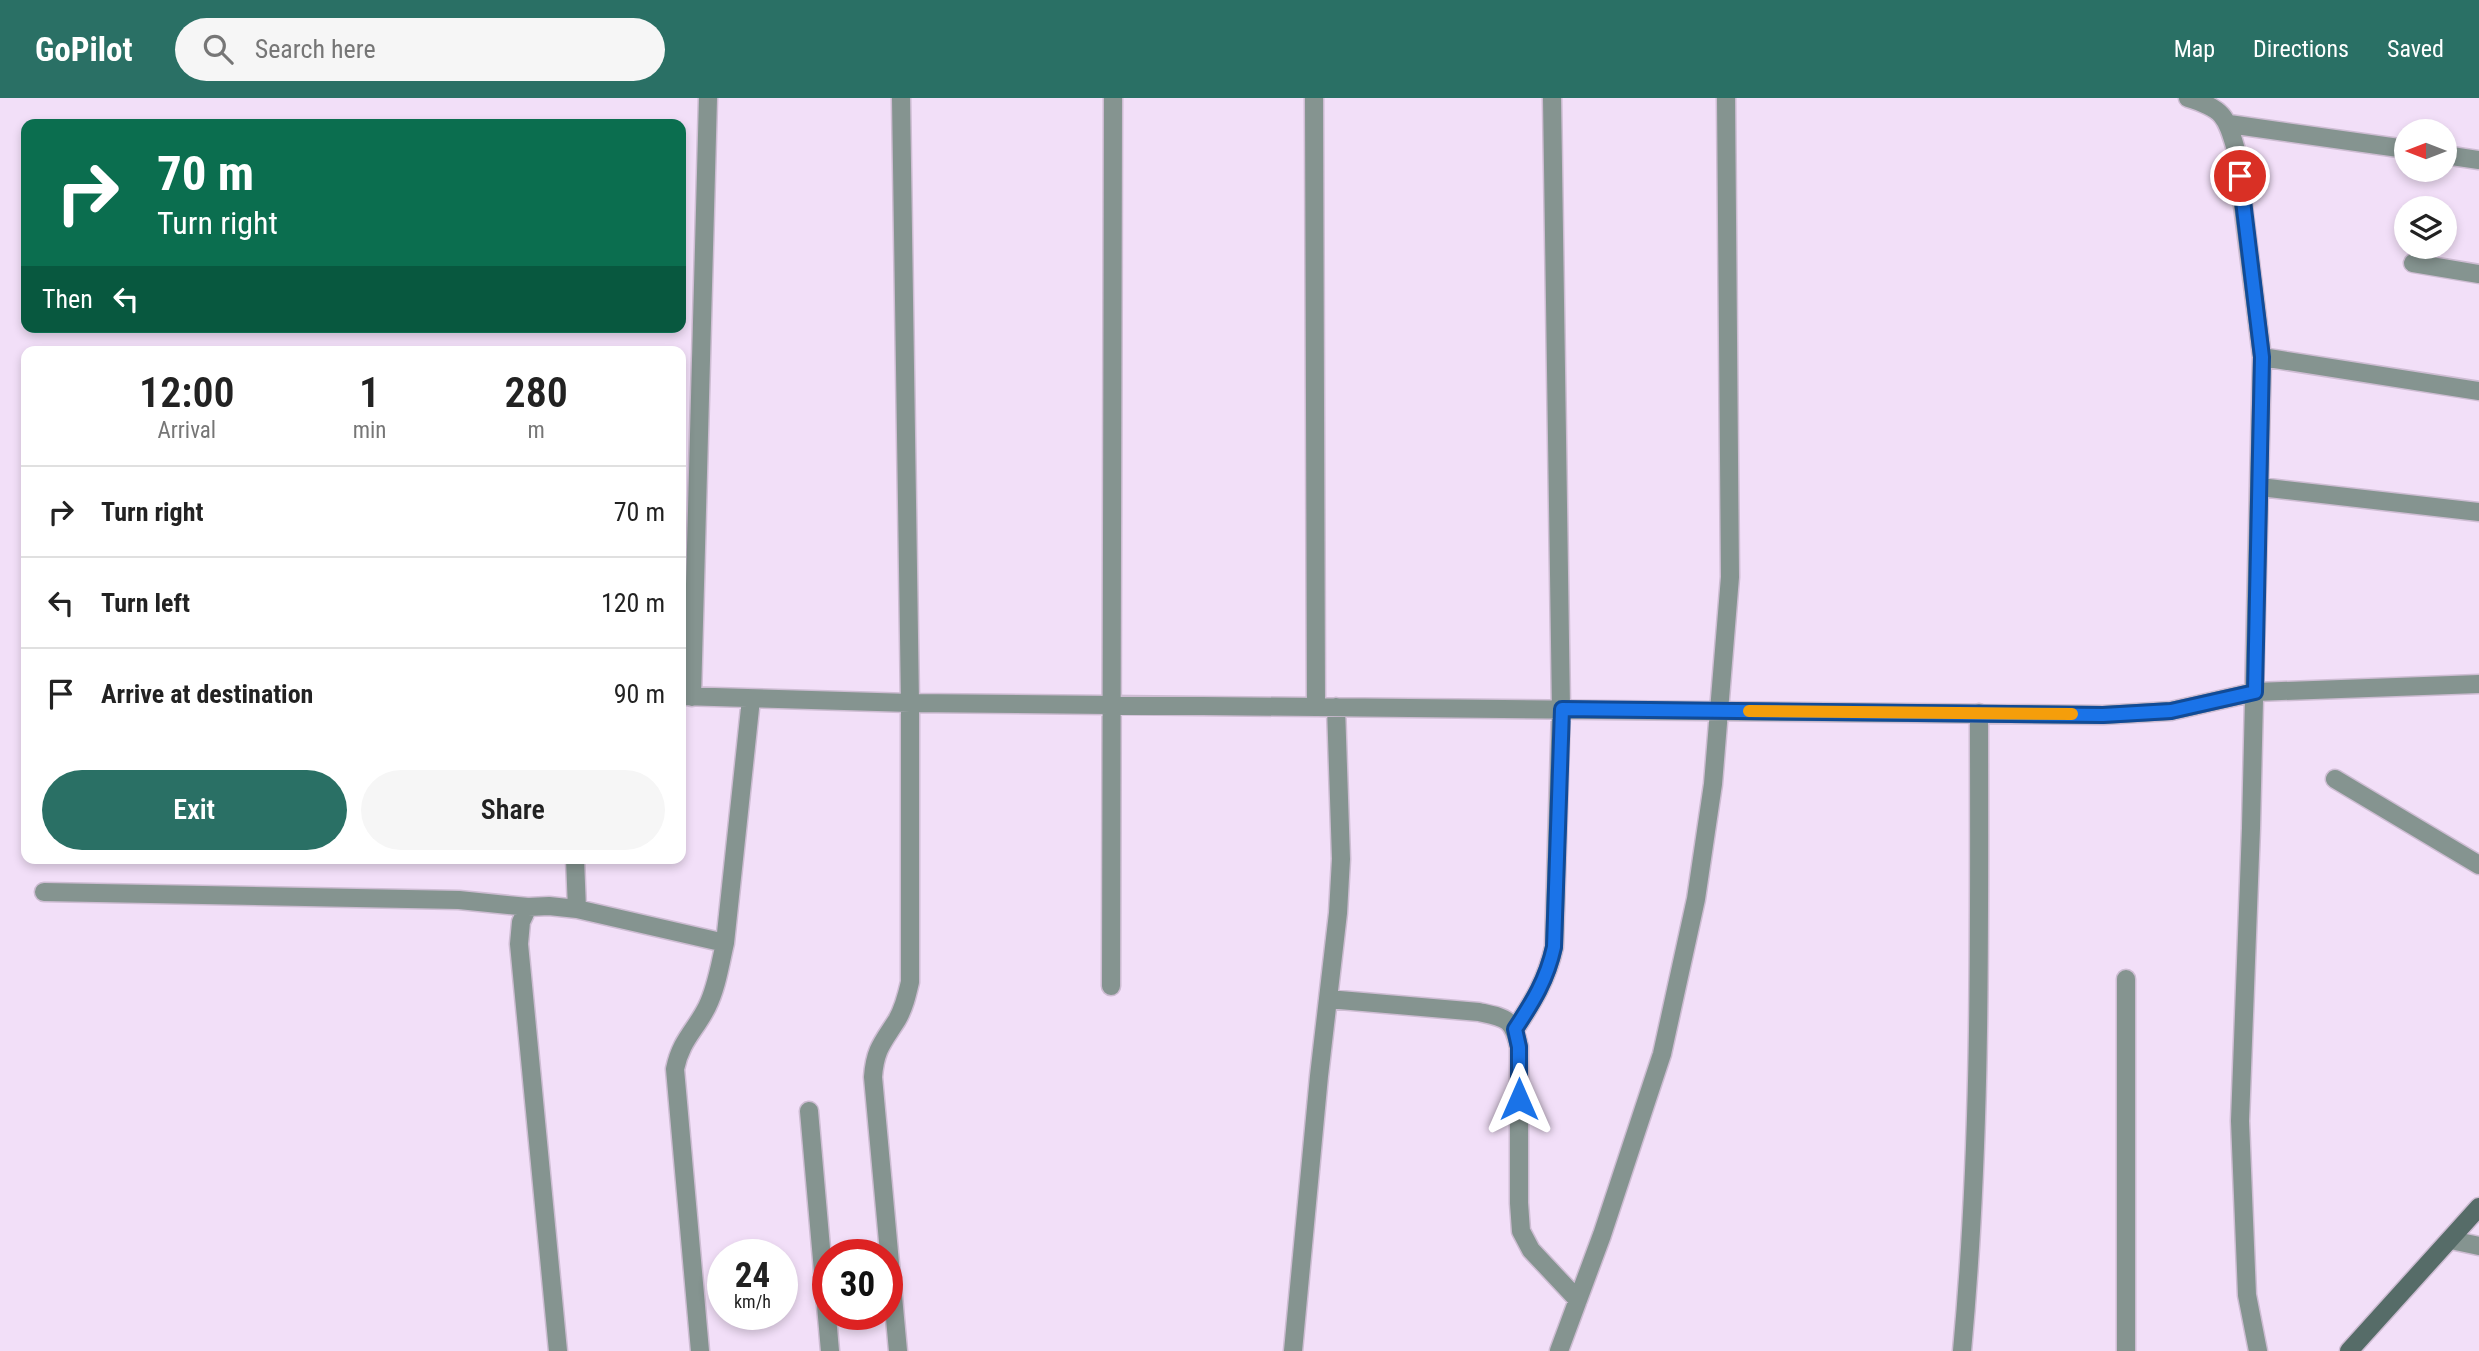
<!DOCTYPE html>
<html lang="en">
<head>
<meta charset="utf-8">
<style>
	:root { --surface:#fff; --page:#f6f6f6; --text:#222; --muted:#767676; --line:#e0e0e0; --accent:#2a7065 }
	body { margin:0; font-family:"Roboto Condensed",sans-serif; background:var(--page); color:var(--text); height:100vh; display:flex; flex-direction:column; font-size:26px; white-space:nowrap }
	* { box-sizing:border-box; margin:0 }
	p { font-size:23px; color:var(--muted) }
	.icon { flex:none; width:38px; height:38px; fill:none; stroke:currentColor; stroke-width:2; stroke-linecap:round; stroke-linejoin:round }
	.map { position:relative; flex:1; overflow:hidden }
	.drawer { position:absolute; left:21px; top:248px; width:665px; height:518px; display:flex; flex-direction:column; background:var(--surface); border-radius:14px; box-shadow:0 4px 10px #0003 }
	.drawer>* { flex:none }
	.guide { position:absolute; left:21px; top:21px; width:665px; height:214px; border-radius:14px; box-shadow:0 4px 10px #0003; background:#0b6e4f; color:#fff; overflow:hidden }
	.needle { width:46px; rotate:270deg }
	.fabs { position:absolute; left:2394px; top:21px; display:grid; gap:14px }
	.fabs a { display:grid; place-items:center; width:63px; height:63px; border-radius:50%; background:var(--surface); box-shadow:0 4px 10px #0003; font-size:35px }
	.speed { position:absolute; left:707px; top:1141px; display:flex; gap:14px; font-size:35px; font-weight:700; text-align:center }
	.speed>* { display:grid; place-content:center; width:91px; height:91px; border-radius:50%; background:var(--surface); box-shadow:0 4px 10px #0003; line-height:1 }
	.speed small { font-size:18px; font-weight:400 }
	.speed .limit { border:10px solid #d22; background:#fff; color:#111 }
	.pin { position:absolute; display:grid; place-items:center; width:60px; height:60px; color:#fff; margin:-30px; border:4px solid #fff; border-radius:50%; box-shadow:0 2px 7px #0007 }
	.me { position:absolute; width:77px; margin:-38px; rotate:0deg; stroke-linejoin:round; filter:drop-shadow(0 0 5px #0008) }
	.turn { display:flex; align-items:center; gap:24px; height:147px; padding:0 21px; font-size:32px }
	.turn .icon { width:91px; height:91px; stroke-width:2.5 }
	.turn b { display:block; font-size:49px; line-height:60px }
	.then { display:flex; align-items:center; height:66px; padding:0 21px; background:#0003; gap:14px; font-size:26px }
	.eta { display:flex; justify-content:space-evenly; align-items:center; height:119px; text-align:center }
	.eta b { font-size:42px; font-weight:600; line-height:49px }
	.primary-button { display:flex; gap:14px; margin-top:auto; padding:14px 21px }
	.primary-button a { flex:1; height:80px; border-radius:42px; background:var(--accent); color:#fff; font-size:28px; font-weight:600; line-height:80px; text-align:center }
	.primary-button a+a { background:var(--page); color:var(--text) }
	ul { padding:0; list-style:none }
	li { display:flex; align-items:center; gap:21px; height:91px; padding:0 21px; border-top:2px solid var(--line) }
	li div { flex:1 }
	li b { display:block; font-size:26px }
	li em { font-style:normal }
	header { display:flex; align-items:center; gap:42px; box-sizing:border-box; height:98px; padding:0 35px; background:var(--accent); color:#fff }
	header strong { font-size:33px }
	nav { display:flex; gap:38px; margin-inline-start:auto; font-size:24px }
	.search { width:490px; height:63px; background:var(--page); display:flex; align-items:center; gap:18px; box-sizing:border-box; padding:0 24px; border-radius:38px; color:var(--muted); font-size:26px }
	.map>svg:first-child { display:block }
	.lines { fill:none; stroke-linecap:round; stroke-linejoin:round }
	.minor-casing { stroke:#cebdd3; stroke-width:21 }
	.secondary-casing { stroke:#cebdd3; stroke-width:21 }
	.minor { stroke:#859490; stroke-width:18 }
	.secondary { stroke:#566c68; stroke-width:18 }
	.route-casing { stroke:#114b97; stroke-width:18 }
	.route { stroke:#1a73e8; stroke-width:12 }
	.slow { stroke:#f59e0b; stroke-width:12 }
</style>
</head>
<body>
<header>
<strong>GoPilot</strong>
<div class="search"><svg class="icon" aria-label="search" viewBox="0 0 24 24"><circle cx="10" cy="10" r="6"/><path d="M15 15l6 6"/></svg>Search here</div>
<nav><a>Map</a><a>Directions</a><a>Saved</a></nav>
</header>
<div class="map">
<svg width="2479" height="1253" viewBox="0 0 2479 1253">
	<rect width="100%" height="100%" fill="#f2dff8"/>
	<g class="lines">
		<defs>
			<path id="minor" d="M1314,0L1316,608
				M2188,0C2223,11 2226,17 2236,52L2262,259L2251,730L2240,1023L2247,1197L2258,1253
				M2229,26L2406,51
				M2445,57L2479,62
				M2413,165L2479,176
				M2262,259L2479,293
				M2260,389L2479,414
				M681,598L910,605L2103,617L2171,613L2255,594L2479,586
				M692,599L708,0
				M2335,681L2479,767
				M575,761L577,811
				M44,794L459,802L528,809
				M2126,881V1253
				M1111,888L1113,0
				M1328,901L1479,914C1506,920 1513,920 1519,949V1105L1521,1133L1531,1152L1578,1202
				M1515,931C1533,904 1547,881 1554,849L1561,611L1552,0
				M809,1013L830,1253
				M2451,1142L2479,1148
				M558,1253L519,846L521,824L528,809L549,808L577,811L725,845
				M700,1253L675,971C681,942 695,933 707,909C717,889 720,866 725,845L751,601
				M898,1253L873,979C875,951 883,944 897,922C904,910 907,897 910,884V605L901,0
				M1293,1253L1319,978L1338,815L1341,761L1336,609
				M1559,1253L1602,1137L1662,956L1696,801L1713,686L1730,479L1726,0
				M1962,1253C1982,1041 1979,828 1979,615"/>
			<path id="secondary" d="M2349,1253L2479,1109"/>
		</defs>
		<use href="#minor" class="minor-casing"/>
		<use href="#secondary" class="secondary-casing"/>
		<use href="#minor" class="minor"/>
		<use href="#secondary" class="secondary"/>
	</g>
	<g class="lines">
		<defs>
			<path id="route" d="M1519,1001V949L1515,931C1533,904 1547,881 1554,849L1562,611L2103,617L2171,613L2255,594L2262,259L2240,78"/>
		</defs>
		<use href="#route" class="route-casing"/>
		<use href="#route" class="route"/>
		<path class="slow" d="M1749,613L2072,616"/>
	</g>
</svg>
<div class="fabs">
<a><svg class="needle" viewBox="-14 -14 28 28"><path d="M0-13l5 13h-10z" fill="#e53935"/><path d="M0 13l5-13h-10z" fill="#767676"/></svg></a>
<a><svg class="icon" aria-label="layers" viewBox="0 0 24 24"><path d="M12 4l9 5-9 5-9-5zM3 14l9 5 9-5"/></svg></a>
</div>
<div class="speed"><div>24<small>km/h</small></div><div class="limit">30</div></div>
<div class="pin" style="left:2240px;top:78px;background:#d93025"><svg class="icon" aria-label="arrive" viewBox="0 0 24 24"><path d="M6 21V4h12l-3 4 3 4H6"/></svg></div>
<svg class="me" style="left:1519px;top:1001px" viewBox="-20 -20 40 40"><path d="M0-17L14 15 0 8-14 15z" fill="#1a73e8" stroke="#fff" stroke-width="4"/></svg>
<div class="guide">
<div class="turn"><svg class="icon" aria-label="right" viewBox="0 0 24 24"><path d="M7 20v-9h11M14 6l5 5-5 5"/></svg><div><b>70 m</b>Turn right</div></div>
<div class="then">Then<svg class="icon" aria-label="left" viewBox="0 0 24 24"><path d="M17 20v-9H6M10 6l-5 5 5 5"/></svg></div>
</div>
<section class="drawer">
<div class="eta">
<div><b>12:00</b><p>Arrival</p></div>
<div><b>1</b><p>min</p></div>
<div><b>280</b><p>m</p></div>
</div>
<ul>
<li><svg class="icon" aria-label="right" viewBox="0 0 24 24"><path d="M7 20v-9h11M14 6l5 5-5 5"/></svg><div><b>Turn right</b></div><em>70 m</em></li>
<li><svg class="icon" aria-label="left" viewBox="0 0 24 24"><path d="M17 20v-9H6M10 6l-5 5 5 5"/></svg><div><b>Turn left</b></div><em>120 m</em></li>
<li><svg class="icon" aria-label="arrive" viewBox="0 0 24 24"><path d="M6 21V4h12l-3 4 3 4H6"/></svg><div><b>Arrive at destination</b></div><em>90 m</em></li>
</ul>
<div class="primary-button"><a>Exit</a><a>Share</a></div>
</section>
</div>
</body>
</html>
